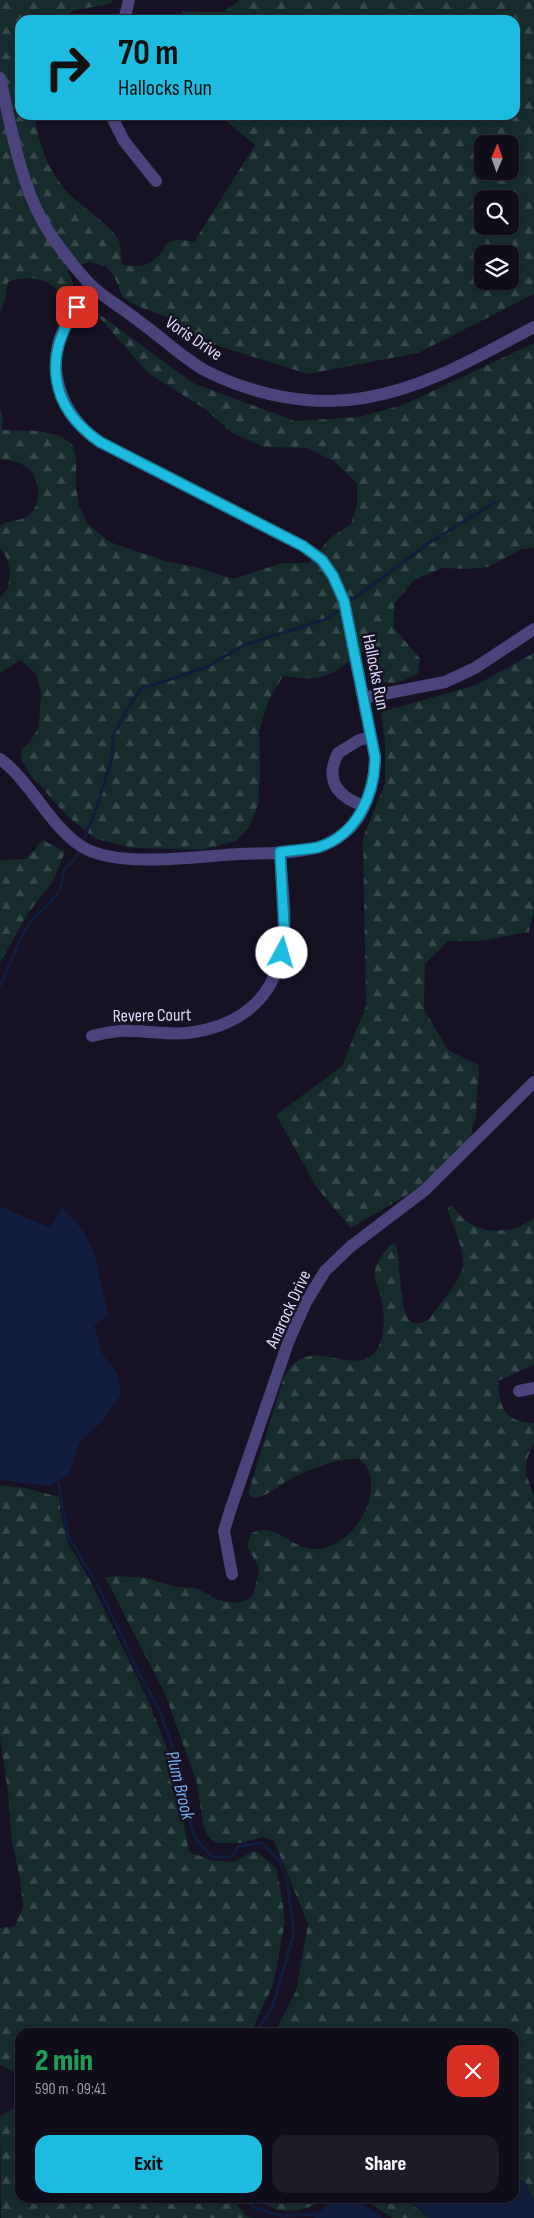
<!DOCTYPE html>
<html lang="en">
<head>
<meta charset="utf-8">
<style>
	:root { --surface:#100d1a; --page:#1e1b27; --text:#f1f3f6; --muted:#9c9ca2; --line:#302d39; --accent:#1ebbe0 }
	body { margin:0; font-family:"Sofia Sans Condensed",sans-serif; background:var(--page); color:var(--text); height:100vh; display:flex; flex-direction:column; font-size:19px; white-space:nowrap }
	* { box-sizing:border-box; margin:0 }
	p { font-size:16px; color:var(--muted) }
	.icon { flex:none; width:28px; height:28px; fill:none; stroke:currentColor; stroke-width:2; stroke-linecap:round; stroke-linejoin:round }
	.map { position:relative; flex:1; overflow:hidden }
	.sheet { position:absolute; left:15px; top:2028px; width:504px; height:175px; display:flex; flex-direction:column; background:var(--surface); border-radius:15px; box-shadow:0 1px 4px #0004,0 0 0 1px var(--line) }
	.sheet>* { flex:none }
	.hud { position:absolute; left:15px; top:15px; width:505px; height:105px; border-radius:15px; box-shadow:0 1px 4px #0004,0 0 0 1px var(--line); background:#1ebbe0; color:#111; overflow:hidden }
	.needle { width:32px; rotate:2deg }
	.tools { position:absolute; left:474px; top:135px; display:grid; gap:10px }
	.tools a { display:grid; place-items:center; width:45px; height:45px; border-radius:10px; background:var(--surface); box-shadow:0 1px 4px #0004,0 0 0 1px var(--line); font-size:25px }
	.pin { position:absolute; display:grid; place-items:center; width:42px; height:42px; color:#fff; margin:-21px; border-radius:10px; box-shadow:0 2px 8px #0006 }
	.me { position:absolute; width:55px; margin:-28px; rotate:6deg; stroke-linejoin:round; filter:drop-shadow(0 0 4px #0008) }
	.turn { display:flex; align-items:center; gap:18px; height:105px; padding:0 20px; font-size:22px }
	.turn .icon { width:65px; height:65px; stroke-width:2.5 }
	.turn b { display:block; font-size:35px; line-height:42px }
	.round { display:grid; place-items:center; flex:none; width:52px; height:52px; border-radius:15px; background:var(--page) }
	.overview { display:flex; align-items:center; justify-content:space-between; height:85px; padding:0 20px }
	h1 { font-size:30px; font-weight:800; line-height:38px; color:#1e9e55 }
	.button { display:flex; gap:10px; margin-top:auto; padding:10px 20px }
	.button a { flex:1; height:58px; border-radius:15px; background:var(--accent); color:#111; font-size:20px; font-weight:800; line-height:58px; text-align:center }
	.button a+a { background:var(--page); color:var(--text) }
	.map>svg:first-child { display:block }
	.forest { fill:url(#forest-firs); fill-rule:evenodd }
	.water { fill:#111d3d }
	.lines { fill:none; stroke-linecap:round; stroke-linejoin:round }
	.stream { stroke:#111d3d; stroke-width:3 }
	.minor { stroke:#4a437c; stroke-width:12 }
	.route-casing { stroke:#147a92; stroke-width:12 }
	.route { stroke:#1ebbe0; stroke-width:9 }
	.labels { text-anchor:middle; stroke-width:5; stroke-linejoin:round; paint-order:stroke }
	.street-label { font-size:18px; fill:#dfd8fa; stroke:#161123 }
	.water-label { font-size:19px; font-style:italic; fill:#74aaec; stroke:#161123 }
</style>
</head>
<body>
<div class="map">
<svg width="534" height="2218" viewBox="0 0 534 2218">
	<defs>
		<pattern id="forest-firs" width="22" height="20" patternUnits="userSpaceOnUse" patternTransform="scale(1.25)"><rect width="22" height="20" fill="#152b2c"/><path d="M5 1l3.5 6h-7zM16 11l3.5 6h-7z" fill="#37494c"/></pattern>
	</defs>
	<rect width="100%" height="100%" fill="#161123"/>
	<path class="forest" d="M0,0H114L110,4L74,10L60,20H20V115H34C40,148 51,180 78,202C88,210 113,229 118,239C123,247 119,256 123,265C137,267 150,267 160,254C164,250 164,245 170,242C176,238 187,241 194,242L255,145L219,115H515V20H181L182,11L224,12L239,0H534V294L418,353L308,374L196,339L174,320L135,305L123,297L114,276L105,266L88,262L67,270C73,281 77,289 69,299L60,296C52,277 25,275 8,282L5,301L0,312ZM482,144H510V171H482ZM482,199H510V226H482ZM482,254H510V281H482Z
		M92,309L193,383L295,421L359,417L403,405L534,343V548L522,549L488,567L470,569L442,568L414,580L394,604V628L420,659L418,673C402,683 389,686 371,679L366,664L365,650C332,674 326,683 283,676L268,702L259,732L260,769L258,805L249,827L236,841L202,850L133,848L96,839L67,816L30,774L21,759L22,749L30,742L39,726L41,692L36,674L21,660L0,673V597L8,588L10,571L6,556L0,549V526C8,519 18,522 26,517C33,513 37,506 38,498C40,472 25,461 0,459V408L3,418L2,430L40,431L60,436L72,444L76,458V487L79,506L88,524L110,542L165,561L200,568L233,579L282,563H309L330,538L351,524L357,505V483L335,462L307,448L264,447L232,433L205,409L148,373Z
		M534,653V909L529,932L480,941H448L425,964L424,1009L448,1050L479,1065L476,1117L468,1141L417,1189L351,1228L317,1188L276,1115L342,1066L366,1006L363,838L385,783V742L381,712L476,685Z
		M43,840L65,852L52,883L28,913L0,963V860L26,859Z
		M452,1205C456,1210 460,1216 465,1220C485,1236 515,1233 534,1218V1365L498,1381C499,1408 505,1422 534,1423V1443L526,1461V1474L534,1496V2202L525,2182L514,2177V2032H275L296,1991L308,1924L274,1841L263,1837L241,1843H216L207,1835L203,1824L197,1783L165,1694L105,1577L120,1576L146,1578L177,1587L196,1588L218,1600L237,1603L249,1599L253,1595L259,1572L258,1566L247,1546L251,1534C272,1521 288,1544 307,1548C339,1556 370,1517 371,1489C372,1475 369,1467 359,1459C340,1457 300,1472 284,1483C271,1491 268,1496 253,1498L248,1494L284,1376C288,1371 292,1364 297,1361C323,1344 354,1374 374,1353C386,1341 385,1313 381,1297C379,1289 373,1280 375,1271C377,1261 384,1253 390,1245L396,1244C400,1260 400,1308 408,1319C414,1326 424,1323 430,1318C438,1306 462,1279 463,1265C464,1247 453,1226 447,1209Z
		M0,1485L26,1488L59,1497L61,1515L69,1545L90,1580L149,1702L174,1767L189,1852L211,1860L233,1862L254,1851L260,1854L276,1868L282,1898L285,1922L273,1985L251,2032H20V2198H232L247,2217L255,2218H1L0,2116L20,2105L18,2074L0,2065V1928L15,1926L23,1907L20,1878L12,1843L8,1792L0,1738Z
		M259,2198H327C306,2212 276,2218 259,2198Z
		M362,2198H405L429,2218H392Z"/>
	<path class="water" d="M0,1206L50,1228L62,1208L83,1230L95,1255L108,1315L94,1326L102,1353L116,1372L122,1393L103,1421L80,1441L69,1475L49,1486L0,1480Z
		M514,2177L524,2182L534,2202V2218H429L405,2198H514Z
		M335,2198H354L383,2218H313Z"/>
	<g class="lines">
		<path class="stream" d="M352,600L432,541L496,502
			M84,838L96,810L112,758L113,735L128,708L141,689L207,667L244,645L327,619L338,611
			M0,986C10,968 15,947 26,929C40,906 63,903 63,871L76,858L78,853
			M58,1481L68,1536L98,1586L138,1671L161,1714L182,1774L186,1811L195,1838L212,1857H231L239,1846L262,1843L279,1860L287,1880L294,1933L272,2008L256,2032
			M246,2198L253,2207L282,2216L318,2214"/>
		<path class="minor" d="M124,20L129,0
			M0,78C11,126 19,179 43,222C53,240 79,274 94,288C108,300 125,310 140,322C160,336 185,360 206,371C254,395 311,407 364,398C426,388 479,356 534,327
			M111,115L124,141L156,181
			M363,698L445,682L475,668L534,629
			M0,759C31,781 52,831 86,849C123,868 198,856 240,854C265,853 294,854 319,847C327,844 336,840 342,835C365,818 375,784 375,757L344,601L333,576L322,560L303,546L100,442C62,416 43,368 66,324C73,311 84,299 93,287
			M364,806C338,797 324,781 338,753L359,740L371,737
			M92,1036C105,1033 117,1030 130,1031C149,1031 168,1035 187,1033C213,1030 236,1022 255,1004C296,964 283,903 280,852
			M519,1391L534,1388
			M232,1574L224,1531L230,1511L289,1340L306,1302L325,1271L350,1247L425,1190L534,1082"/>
	</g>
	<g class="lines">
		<defs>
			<path id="route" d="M77,307C43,357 49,407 100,442L303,546L322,560L333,576L344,601L375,757C375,794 357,835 319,847C306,850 292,850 280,852L284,926L282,953"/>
		</defs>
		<use href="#route" class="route-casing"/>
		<use href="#route" class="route"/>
	</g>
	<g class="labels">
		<g class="street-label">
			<text transform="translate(194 338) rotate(34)" y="6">Voris Drive</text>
			<text transform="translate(376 672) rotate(79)" y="6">Hallocks Run</text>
			<text transform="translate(152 1015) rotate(-1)" y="6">Revere Court</text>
			<text transform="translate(288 1309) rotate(-65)" y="6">Anarock Drive</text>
		</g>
		<g class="water-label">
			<text transform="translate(181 1785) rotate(76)" y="7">Plum Brook</text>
		</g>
	</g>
</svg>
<div class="tools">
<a><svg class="needle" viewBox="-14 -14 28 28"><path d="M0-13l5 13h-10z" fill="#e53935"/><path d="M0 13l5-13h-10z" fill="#9c9ca2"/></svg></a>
<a><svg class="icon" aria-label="search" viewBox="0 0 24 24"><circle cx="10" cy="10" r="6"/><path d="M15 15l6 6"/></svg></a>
<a><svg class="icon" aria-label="layers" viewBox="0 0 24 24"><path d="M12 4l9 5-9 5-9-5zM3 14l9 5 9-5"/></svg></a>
</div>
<div class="pin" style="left:77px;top:307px;background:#d93025"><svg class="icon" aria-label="arrive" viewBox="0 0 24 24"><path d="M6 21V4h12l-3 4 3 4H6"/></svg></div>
<svg class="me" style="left:282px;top:953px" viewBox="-20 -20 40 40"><circle r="19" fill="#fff"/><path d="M0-13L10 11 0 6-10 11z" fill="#1ebbe0"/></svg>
<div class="hud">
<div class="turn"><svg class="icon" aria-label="right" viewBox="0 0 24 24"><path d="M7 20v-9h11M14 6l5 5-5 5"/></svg><div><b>70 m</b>Hallocks Run</div></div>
</div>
<section class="sheet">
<div class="overview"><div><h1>2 min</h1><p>590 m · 09:41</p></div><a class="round" style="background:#d93025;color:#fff"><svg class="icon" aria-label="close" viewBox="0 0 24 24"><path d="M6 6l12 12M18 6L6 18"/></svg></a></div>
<div class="button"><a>Exit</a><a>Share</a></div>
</section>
</div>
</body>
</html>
